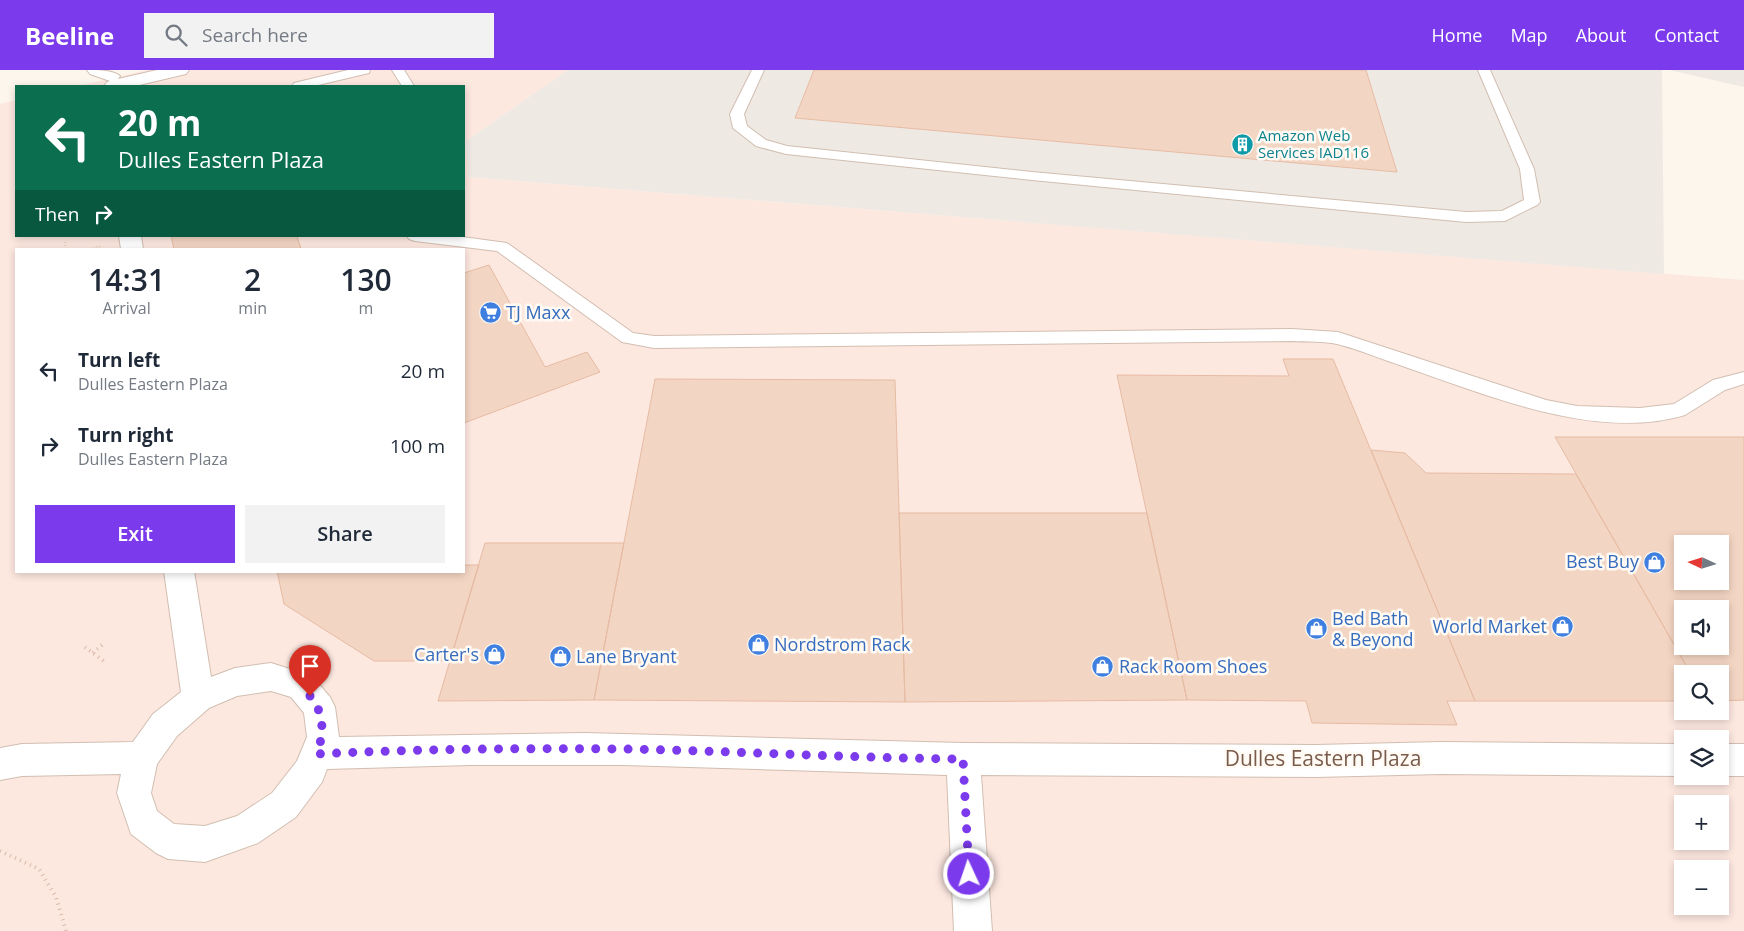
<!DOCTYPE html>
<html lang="en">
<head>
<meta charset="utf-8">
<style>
	:root { --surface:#fff; --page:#f2f2f3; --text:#1f2937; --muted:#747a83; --accent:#7c3aed }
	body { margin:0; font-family:"Open Sans",sans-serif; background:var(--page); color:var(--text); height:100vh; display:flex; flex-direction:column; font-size:19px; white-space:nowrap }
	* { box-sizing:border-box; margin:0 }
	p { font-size:16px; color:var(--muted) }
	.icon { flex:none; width:28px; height:28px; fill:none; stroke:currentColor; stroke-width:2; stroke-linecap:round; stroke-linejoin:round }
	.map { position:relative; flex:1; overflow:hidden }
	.panel { position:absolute; left:15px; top:178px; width:450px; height:325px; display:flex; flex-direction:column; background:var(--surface); border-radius:0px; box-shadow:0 2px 8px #0003 }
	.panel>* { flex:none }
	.top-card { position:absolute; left:15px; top:15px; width:450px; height:152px; border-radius:0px; box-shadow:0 2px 8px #0003; background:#0b6e4f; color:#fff; overflow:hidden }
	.needle { width:32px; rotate:274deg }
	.controls { position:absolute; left:1674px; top:465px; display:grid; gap:10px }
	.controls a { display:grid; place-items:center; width:55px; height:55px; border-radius:0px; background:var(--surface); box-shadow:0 2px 8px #0003; font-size:25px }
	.pin { position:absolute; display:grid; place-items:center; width:42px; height:42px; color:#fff; margin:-51px -21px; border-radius:50% 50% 50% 0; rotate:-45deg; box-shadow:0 0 5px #0007 }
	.pin .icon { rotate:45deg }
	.me { position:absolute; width:55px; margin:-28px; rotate:357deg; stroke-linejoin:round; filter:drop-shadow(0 0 4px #0008) }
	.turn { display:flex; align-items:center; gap:18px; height:105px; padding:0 20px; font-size:22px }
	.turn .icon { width:65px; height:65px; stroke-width:2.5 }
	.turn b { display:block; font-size:35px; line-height:42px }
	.then { display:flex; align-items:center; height:48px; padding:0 20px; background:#0003; gap:10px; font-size:19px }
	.eta { display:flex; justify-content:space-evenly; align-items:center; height:85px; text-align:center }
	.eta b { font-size:30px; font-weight:600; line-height:35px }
	.primary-button { display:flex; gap:10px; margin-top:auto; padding:10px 20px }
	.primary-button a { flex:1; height:58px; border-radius:0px; background:var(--accent); color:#fff; font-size:20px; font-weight:600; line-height:58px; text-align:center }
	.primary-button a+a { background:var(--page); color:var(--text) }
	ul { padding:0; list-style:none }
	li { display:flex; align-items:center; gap:15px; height:75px; padding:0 20px }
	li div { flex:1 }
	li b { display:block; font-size:19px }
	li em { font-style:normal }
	header { display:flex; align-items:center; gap:30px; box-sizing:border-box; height:70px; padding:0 25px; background:var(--accent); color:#fff }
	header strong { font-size:24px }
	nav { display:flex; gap:28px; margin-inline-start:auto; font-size:18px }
	.search { width:350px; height:45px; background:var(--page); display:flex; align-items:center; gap:12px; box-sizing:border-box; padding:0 18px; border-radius:0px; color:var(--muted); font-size:19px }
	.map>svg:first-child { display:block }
	.commercial { fill:#fde8e0; fill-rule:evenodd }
	.industrial { fill:#efe9e4 }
	.building { fill:#f3d5c3; stroke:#e6bba3; fill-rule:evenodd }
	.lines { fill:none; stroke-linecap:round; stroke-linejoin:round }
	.service-casing { stroke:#d1beb0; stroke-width:2 }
	.minor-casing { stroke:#d1beb0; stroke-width:2 }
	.path-far1 { stroke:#d9b8a5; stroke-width:2.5; stroke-dasharray:0.5 2.5; stroke-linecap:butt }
	.path { stroke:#d9b8a5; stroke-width:4; stroke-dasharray:1 4.5; stroke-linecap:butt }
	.service { fill:#fff; fill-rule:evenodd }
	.minor { fill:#fff; fill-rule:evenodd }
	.route { stroke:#7c3aed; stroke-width:9; stroke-dasharray:0 16.2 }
	.labels { text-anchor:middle; stroke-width:5; stroke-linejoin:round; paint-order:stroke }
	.far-culture-label { font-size:15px; fill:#0d838f; stroke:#fffaf3; text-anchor:start }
	.shop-label { font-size:18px; fill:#366cbe; stroke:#fffaf3; text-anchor:start }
	.near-street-label { font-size:21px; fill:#7a5c4d; stroke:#fffaf3 }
</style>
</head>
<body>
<header>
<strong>Beeline</strong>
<div class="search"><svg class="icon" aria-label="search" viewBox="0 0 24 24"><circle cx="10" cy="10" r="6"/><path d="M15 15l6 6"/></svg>Search here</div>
<nav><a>Home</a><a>Map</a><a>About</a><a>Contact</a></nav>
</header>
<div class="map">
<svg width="1744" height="861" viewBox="0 0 1744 861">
	<rect width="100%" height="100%" fill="#fdf6ec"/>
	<path class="commercial" d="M147,0H568L466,71L468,107L1744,210V861H0V34L16,30V166H464V16H77ZM16,179H464V501H16ZM1682,474H1720V511H1682ZM1682,539H1720V576H1682ZM1682,604H1720V641H1682ZM1682,669H1720V706H1682ZM1682,734H1720V771H1682ZM1682,799H1720V836H1682Z"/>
	<path class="industrial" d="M568,0H1662L1664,204L468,107L466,71Z
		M1669,0H1744V17Z"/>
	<path class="building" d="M814,0H1366L1397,102L795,48Z
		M171,166H297L301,179H174Z
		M489,195L545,297L587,282L600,302L464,353V203Z
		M1283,289H1333L1475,631H1447L1457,655L1312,653L1306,631L1187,630L1117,305L1289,306Z
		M655,309L895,310L905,632L594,630Z
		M1555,367H1744V630L1720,631V604H1691ZM1682,474H1720V511H1682ZM1682,539H1720V576H1682Z
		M1371,380L1405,383L1426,403L1576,404L1691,604H1682V631H1475Z
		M899,443H1147L1187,630L905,632Z
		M485,473H624L594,630L438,631Z
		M464,495H479L450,591H374L284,534L277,501H464Z"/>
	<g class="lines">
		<defs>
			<path id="service" d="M348,0H370L369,3L314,16H292L294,13Z
				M392,0H404L414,16H402Z
				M752,0H764L744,44L747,56L766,70L787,76L1032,102L1466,142L1502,141L1524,130L1520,99L1478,0H1490L1534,99L1540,132L1537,135L1505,151L1466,152L1032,110L786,84L756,76L733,58L730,44Z
				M407,166H455L507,173L633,263L654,266L1292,259L1338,262L1546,330L1577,336L1640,338L1674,334L1713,310L1744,302V314L1725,320L1685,345C1592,373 1475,320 1388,291C1371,285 1354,278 1337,274C1323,271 1307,272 1292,271L654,278L622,272L497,181L415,171L409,169Z"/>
			<path id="minor" d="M87,0C97,0 113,0 120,6L118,9L157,0H189L186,4L135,16H104L107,12L110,11L90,4Z
				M119,166H141L143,179H121Z
				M164,501H194L211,607L235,598L271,593L312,606L330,627L335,637L339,667L585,663L963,673L1316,675L1441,672L1682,674V706L1441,704L1316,707L981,705L992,861H954L947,705L623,695H470L327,699L322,712L296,747L258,773L205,792L168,789L156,783L131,764L117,723L121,704L22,706L0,710V678L22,674L133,672L153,644L181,622ZM271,621L291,627L304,643L307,667L297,691L272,723L237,746L205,756L174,754L157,741L151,723L157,694L177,666L209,638L237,626Z
				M1720,674H1744V706H1720Z"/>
		</defs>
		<use href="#service" class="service-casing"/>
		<use href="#minor" class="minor-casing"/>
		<path class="path-far1" d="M65,172L66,179
			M91,179L102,176"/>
		<path class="path" d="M85,577L105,592
			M93,583L102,575
			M0,781L39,799L56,827L66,861"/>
		<use href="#service" class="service"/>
		<use href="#minor" class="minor"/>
	</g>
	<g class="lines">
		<path class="route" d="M310,626C325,644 324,663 317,684C419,679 521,678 623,679C736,681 849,688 963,689L969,804"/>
	</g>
	<defs>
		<symbol id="building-disc" viewBox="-11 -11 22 22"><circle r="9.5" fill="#0f9aa8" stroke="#fffaf3"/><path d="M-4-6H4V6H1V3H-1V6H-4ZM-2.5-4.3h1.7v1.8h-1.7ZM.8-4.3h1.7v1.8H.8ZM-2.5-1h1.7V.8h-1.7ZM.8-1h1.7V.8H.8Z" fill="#fff"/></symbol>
		<symbol id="supermarket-disc" viewBox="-11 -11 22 22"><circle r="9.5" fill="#3f7fe0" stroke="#fffaf3"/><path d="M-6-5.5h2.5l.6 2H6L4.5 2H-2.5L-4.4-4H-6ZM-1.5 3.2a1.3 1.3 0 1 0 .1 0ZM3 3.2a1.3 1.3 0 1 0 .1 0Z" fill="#fff"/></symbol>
		<symbol id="shop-disc" viewBox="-11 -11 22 22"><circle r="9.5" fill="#3f7fe0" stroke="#fffaf3"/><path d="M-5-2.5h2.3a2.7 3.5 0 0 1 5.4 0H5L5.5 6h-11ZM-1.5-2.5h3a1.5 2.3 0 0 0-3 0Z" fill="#fff"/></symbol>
	</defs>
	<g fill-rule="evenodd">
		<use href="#building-disc" x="1230" y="62" width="25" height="25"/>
		<use href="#supermarket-disc" x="478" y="230" width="25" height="25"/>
		<use href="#shop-disc" x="1642" y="480" width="25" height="25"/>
		<use href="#shop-disc" x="1550" y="544" width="25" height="25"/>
		<use href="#shop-disc" x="1304" y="546" width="25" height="25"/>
		<use href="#shop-disc" x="746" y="562" width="25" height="25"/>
		<use href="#shop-disc" x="482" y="572" width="25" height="25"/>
		<use href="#shop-disc" x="548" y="574" width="25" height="25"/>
		<use href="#shop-disc" x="1090" y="584" width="25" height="25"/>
	</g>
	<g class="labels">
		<g class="far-culture-label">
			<text x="1258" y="71">Amazon Web<tspan x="1258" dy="17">Services IAD116</tspan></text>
		</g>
		<g class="shop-label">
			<text x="506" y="249">TJ Maxx</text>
			<text x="1639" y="498" text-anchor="end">Best Buy</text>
			<text x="1332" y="555">Bed Bath<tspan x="1332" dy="21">&amp; Beyond</tspan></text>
			<text x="1547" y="563" text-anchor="end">World Market</text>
			<text x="774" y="581">Nordstrom Rack</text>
			<text x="479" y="591" text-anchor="end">Carter's</text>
			<text x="576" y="593">Lane Bryant</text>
			<text x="1119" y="603">Rack Room Shoes</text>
		</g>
		<g class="near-street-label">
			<text x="1323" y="696">Dulles Eastern Plaza</text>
		</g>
	</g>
</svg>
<div class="controls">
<a><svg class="needle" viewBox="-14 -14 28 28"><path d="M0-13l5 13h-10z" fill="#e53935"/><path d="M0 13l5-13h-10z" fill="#747a83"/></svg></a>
<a><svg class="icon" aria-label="sound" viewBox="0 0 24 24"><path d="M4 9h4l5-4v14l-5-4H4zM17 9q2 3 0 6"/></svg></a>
<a><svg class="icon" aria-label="search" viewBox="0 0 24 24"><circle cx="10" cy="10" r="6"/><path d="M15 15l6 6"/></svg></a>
<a><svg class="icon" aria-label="layers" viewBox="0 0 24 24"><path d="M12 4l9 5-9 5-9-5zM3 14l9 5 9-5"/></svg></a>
<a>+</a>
<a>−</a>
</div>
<div class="pin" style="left:310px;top:626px;background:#d93025"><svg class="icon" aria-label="arrive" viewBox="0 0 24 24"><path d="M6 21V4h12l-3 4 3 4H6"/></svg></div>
<svg class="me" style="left:969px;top:804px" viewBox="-20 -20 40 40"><circle r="17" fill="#7c3aed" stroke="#fff" stroke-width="3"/><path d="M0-11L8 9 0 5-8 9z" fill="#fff"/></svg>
<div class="top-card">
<div class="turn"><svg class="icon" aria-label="left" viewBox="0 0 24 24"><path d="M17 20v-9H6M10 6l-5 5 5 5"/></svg><div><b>20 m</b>Dulles Eastern Plaza</div></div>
<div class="then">Then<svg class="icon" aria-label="right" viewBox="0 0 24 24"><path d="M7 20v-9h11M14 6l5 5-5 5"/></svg></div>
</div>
<section class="panel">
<div class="eta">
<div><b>14:31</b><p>Arrival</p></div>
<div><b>2</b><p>min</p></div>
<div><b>130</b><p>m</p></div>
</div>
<ul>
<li><svg class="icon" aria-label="left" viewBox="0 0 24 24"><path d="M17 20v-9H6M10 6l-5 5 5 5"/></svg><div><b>Turn left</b><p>Dulles Eastern Plaza</p></div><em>20 m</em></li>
<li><svg class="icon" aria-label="right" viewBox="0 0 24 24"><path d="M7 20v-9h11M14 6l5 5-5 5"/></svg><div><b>Turn right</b><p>Dulles Eastern Plaza</p></div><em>100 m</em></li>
</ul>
<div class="primary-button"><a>Exit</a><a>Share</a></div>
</section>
</div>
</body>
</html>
